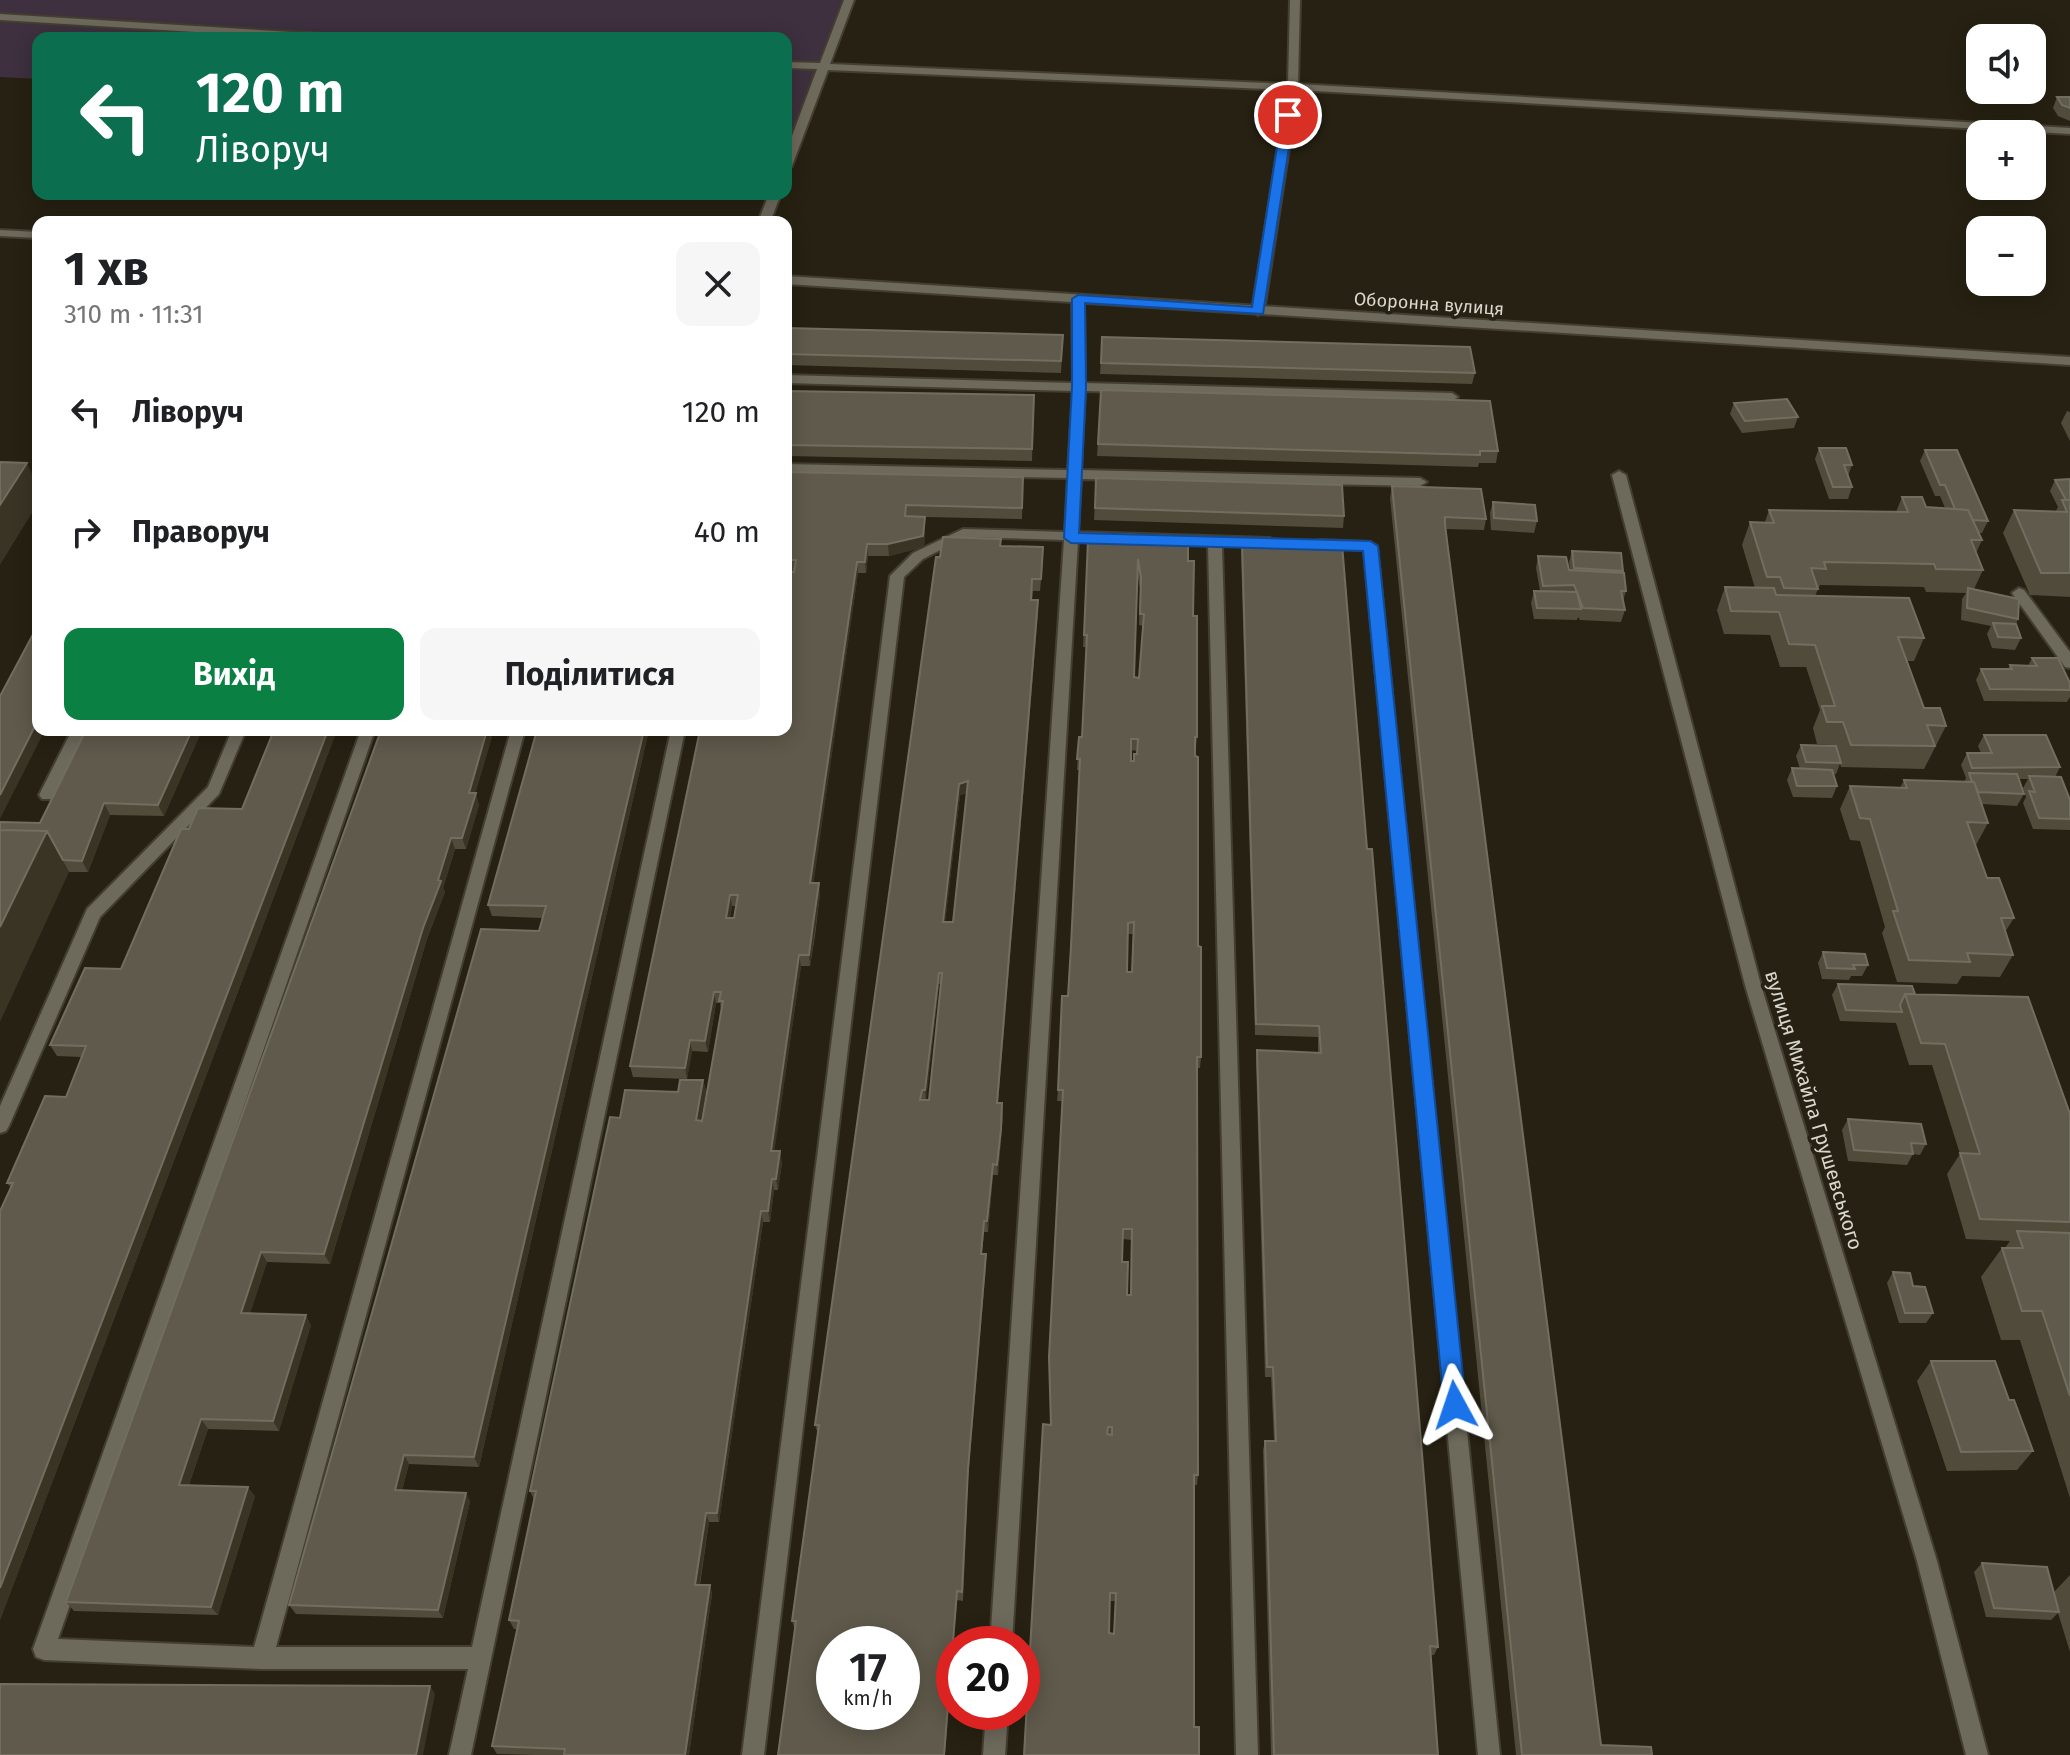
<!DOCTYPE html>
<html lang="uk">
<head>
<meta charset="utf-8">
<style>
	:root { --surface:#fff; --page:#f6f6f6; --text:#202124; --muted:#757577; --accent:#0b8043 }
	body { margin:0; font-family:"Fira Sans",sans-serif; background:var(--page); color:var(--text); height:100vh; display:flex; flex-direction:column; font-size:30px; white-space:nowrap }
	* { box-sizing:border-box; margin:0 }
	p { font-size:26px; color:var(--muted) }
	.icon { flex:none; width:44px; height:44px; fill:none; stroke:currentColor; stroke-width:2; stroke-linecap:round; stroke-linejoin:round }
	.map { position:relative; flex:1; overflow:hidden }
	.details { position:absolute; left:32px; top:216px; width:760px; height:520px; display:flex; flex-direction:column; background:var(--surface); border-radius:16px; box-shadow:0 4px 20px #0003 }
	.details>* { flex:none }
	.hud { position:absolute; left:32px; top:32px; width:760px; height:168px; border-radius:16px; box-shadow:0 4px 20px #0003; background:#0b6e4f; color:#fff; overflow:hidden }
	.controls { position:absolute; left:1966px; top:24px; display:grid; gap:16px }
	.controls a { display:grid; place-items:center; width:80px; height:80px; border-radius:16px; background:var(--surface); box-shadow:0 4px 20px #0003; font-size:40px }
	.speed { position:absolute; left:816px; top:1626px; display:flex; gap:16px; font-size:40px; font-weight:700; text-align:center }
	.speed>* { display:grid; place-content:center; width:104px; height:104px; border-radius:50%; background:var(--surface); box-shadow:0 4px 20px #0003; line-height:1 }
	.speed small { font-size:20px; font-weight:400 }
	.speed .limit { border:12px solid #d22; background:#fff; color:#111 }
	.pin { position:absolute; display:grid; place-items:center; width:68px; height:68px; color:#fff; margin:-34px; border:4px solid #fff; border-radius:50%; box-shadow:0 2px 8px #0007 }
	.me { position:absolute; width:88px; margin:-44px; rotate:355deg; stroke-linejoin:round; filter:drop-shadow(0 0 6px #0008) }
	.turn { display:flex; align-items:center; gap:28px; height:168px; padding:0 32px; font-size:36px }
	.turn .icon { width:104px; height:104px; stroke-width:2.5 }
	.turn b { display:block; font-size:56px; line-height:68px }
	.round { display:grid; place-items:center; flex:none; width:84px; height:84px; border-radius:16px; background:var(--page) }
	.summary { display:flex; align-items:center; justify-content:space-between; height:136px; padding:0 32px }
	h1 { font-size:48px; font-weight:700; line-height:60px }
	.button { display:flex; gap:16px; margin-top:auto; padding:16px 32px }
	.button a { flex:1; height:92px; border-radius:16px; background:var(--accent); color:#fff; font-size:32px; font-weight:700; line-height:92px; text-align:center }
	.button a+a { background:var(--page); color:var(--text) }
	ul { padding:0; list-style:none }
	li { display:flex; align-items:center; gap:24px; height:120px; padding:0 32px }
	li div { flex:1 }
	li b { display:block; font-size:30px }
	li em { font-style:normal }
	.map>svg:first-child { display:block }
	.green { fill:#3e303e }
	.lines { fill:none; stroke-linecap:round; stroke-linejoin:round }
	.service-casing { stroke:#433e30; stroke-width:4 }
	.minor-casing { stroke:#433e30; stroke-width:4 }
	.tertiary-casing { stroke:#433e30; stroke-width:4 }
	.service { fill:#6d695b; fill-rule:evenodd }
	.minor { fill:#6d695b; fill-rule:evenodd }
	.tertiary { fill:#6d695b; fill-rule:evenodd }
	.wall { fill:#504b3b; fill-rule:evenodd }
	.shaded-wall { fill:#393424 }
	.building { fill:#5f5a4b; stroke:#726e5f; stroke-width:2; fill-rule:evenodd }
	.route { fill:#1a73e8; stroke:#114b97; stroke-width:2 }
	.labels { text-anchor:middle; stroke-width:7; stroke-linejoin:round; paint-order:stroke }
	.far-street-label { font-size:18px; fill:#d9d6cc; stroke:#262112 }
	.street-label { font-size:20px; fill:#d9d6cc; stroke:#262112 }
</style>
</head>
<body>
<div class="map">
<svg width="2070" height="1755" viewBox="0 0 2070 1755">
	<rect width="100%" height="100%" fill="#262112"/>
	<path class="green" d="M0,0H849L786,165V38H38V79L0,77Z"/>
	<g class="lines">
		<defs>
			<path id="service" d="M844,0H854L830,64L1288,84L1290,0H1300L1298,84L2070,128V134L1298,90L1264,311L1258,315L1252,311L1287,90L828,70L792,166L786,169V152L817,69L786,68V62L820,63Z
				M0,14L341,35L346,38H292L0,20Z
				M769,194H781L770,222H758Z
				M1078,295L1084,299L1085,383L1452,393L1458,397L1452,401L1085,391L1081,470L1420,478L1427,482L1420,486L1081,479L1078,532L1270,538L1277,542L1270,546L1222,545L1258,1755H1236L1208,545L1078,541L1012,1644H990L1064,540L965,537L923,559L904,577L764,1755H742L890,576L913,553L963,529L1065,532L1068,478L786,472V464L1068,470L1073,391L786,383V375L1073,383L1072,299Z
				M1321,540L1370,542L1377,546L1500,1755H1478L1364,550L1316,547L1314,544L1316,541Z
				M72,730H86L52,799H42L39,795Z
				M232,730H246L219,794L100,917L9,1126L6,1131L0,1133V1106L87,909L208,787Z
				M361,730H375L58,1639L254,1647L511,730H525L276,1647H472L671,730H685L471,1755H449L468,1669H262L44,1660L36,1657L33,1649Z
				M986,1712H1008L1005,1755H983Z"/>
			<path id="minor" d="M1619,471L1626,475L1761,985L1937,1561L1988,1755H1966L1917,1561L1745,985L1612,475Z
				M2019,588L2024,590L2070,652V668L2065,667L2014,596L2012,593Z"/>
			<path id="tertiary" d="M0,230L38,232V238L0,236Z
				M786,276L2070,357V365L786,284Z"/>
		</defs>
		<use href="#service" class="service-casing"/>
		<use href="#minor" class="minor-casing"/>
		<use href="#tertiary" class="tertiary-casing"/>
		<use href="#service" class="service"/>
		<use href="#minor" class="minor"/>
		<use href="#tertiary" class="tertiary"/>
	</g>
	<path class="wall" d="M2057,97H2070V121L2058,116L2053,108Z
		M786,328L1063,335L1061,373L786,365Z
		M1102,337L1475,373L1472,384L1100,374Z
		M1101,390L1498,451L1496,463H1479L1478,467L1097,456Z
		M786,391L1034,395L1032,461L786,456Z
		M1734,403L1798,417L1794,428L1742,433L1730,414Z
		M2067,411L2070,412V441L2061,423Z
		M1819,448L1852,465L1848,476L1852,487L1848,499H1829L1815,459Z
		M1925,450L1988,521L1982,533H1978L1982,540L1976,553L1983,570L1974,589L2018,619L2016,624L2021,638L2015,650L1992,648L1987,634L1991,626L1961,620L1962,599L1966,593L1926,592L1924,587L1820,585L1815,596L1924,638L1914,661H1907L1924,708L1946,726L1924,769L1841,767L1840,764L1836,774H1833L1837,786L1832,798L1793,797L1787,780L1792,768L1800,769L1796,756L1801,745L1834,746V745L1817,744L1813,728L1820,710L1806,667H1780L1770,635L1724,634L1717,610L1725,587L1755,588L1742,545L1750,522H1765L1769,510L1896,512L1902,497L1926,507L1945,508L1940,496H1935L1920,461Z
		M786,472L1023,477L1022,519L925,517V528L924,547L889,556H868L866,573H858L813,883L820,894L815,936L810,966H801L774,1151L782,1162L778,1190H774L770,1222H763L719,1522H709L700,1585H710L712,1594L689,1755H535L497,1754L492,1746L517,1629H514L509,1620L534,1500L530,1491L620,1118L703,1080L706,1091L700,1120L702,1121L721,1010L720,1003H716L708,1052L692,1051L687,1079L633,1077L630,1066L786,571ZM732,906H736L734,918H730Z
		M1096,478L1344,516L1343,528L1094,520Z
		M2070,479V597L2030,595L2003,533L2014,510L2056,511L2058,507L2050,491L2055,480Z
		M1392,486L1486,519L1484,530L1446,529L1601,1745L1652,1755H1516L1390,498Z
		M1493,502L1537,521L1534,533L1491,530L1490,513Z
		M1001,539V546L1043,547V559L1040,591H1033L1032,600L1038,612L998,1103L1003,1114L1001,1140L998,1175H993L988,1232H984L982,1254L986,1265L968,1479L963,1601L957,1600L945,1755H778L795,1630L792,1621L818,1434L815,1425L940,557ZM967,793L953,922H945L960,795ZM939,984H941L929,1100H926Z
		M1088,540L1188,561L1193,616L1197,737L1196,748H1195L1201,1057L1200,1068H1197L1198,1475L1197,1485H1194V1727L1024,1755L1050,1425L1062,1101H1057L1058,1090L1068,996L1080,770H1077L1079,737H1082L1086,647H1083ZM1137,572L1140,589L1139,625L1143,626L1139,678L1134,677ZM1131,750L1137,751L1134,761H1131ZM1128,934H1133L1132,972H1127ZM1123,1239L1131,1240L1130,1295H1127L1122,1262ZM1110,1601H1116L1114,1634L1109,1633Z
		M1242,541L1367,849L1438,1647L1434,1655H1430L1438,1755H1271L1263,1450L1265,1441H1274L1271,1377H1265L1256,1061L1257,1050L1318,1053V1037L1255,1035L1241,553Z
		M1572,551L1623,571L1626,591L1623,601L1625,610L1621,622L1580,620L1578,617L1577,620L1534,619L1531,603L1534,591H1540L1536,568L1538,556L1570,570L1569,562Z
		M2032,658L2070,683V697L2067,702L1984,701L1976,680L1981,669H2008L2010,665L2028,666Z
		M86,730H202L164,816L110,815L88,872H69L40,823Z
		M249,730H337L0,1620V1211L11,1188L7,1183L66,1097L81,1057L57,1056L50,1045L121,969L189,829L242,809L272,735L251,734Z
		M381,730H494L475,793L479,805L466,849H455L443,888L445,892L427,939L330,1264L267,1262L250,1313L311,1325L279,1431L208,1429L189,1485L255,1496L218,1615L74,1611L66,1602Z
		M537,730H649L479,1467L409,1464L402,1490L466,1493L470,1502L443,1618L296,1614L289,1605L539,931L542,918L492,916L488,905Z
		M1984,735L2060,767L2055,777L2070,800V830L2033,829L2023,803L2026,797L2023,788L2028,779H2018L2024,794L2017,806L1982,804L1988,823L1976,845L1987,878L2014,918L2005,932L2013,955L2000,977L1962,976L1957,984L1897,982L1882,933L1885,927L1860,841L1850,840L1840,809L1850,786L1900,788L1904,780L1964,782L1966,778L1961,765L1967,753H1981L1978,746Z
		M1823,952L1868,965L1862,976H1851L1849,980L1822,979L1818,963Z
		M1838,984L1915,994L2070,1114V1498L2020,1340H2001L1981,1277L2002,1248H2005L2010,1241L1966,1239L1947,1174L1960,1154L1932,1065H1909L1896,1023L1840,1021L1832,995Z
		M1848,1119L1926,1144L1920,1155L1913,1154L1907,1165L1848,1161L1842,1130Z
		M1893,1272L1913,1286L1933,1313L1926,1323H1899L1887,1283Z
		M1931,1361L2009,1400L2033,1451L2017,1470L1947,1471L1917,1381Z
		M1982,1563L2054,1592L2070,1575V1652L2058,1613L2051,1620L1986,1617L1974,1572Z"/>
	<path class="shaded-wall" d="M27,463L38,487V503L0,565V505Z
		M925,517V528L924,547L889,556L888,544Z
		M867,544L868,556L866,573L865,562Z
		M857,562L858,573L812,894L810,883Z
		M1038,600V612L997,1114V1103Z
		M38,720V730H45L0,819V795Z
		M192,730H202L164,816L158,805Z
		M328,730H337L0,1620V1588Z
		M487,730H494L472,805L469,793Z
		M644,730H649L479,1467L474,1457Z
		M968,781L969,793L960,795L944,933L943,922L959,784Z
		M476,793L479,805L466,849L462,838Z
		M104,803L110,815L88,872L82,861Z
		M47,831L69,872L0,1022V927Z
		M451,838L455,849L443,888L445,892L427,939L330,1264L324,1254Z
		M819,883L820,894L810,966L809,955Z
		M730,895L732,906L728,929L726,918Z
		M799,955L801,966L773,1162L771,1151Z
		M939,973V984L926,1101L925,1090Z
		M714,992L716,1003L708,1052L705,1041Z
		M690,1040L692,1051L687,1079L685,1068Z
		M703,1080L706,1091L699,1131L696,1120Z
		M1002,1103L1003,1114L998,1175L997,1165Z
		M780,1151L782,1162L778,1190L776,1179Z
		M993,1164V1175L988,1232L987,1221Z
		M772,1179L774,1190L770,1222L768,1211Z
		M761,1211L763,1222L719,1522L717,1513Z
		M261,1252L267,1262L247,1323L241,1313Z
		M986,1254V1265L968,1479L963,1601L968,1469Z
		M306,1315L311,1325L279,1431L273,1421Z
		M201,1419L208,1429L186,1494L179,1485Z
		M404,1455L409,1464L400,1499L395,1490Z
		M248,1487L255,1496L218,1615L211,1607Z
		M466,1493L470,1502L443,1618L438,1610Z
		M706,1513L709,1522L698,1594L695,1585Z
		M710,1585L712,1594L689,1755H685Z
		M957,1591V1600L945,1755H944Z
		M430,1686L435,1694L423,1755H416Z"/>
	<path class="building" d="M2057,97H2070V108L2062,105Z
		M786,328L1063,335L1061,361L786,354Z
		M1102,337L1470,347L1475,373L1101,363Z
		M1101,390L1490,401L1498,451H1480V455L1098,444Z
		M786,391L1034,395L1032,449L786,445Z
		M1787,399L1798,417L1745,421L1734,403Z
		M1819,448H1846L1852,465H1844L1852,487H1833Z
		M1925,450H1957L1988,521L1973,520L1968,510L1955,509L1945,485H1940Z
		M0,462L27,463L0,505Z
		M786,472L1023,477L1022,508L906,505L905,516L925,517L923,536L888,544H867L865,562H857L810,883H819L813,924L809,955H799L771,1151H780L776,1179H772L768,1211H761L717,1513H706L695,1585H710L685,1755H564L565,1749L492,1746L519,1621L509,1620L536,1491H530L610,1117L620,1118L625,1090L678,1092L680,1080H703L696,1120L702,1121L723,1001H719L721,992H714L705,1041L690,1040L685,1068L630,1066L700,730H786V572H794L796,560H786ZM730,895H738L734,918H726Z
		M1096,478L1342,485L1344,516L1095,508Z
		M2070,479V500H2066L2055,480Z
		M1392,486L1481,489L1486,519L1445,517V525L1601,1745L1651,1747L1652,1755H1522Z
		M1902,497H1922L1926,507L1968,510L1982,540H1971L1983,570L1936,569L1934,564L1824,562L1826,569L1811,568L1818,589L1784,588L1780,577H1767L1750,522L1774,523L1769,510L1908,512Z
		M2062,500H2070V573H2041L2014,510L2067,512Z
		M1493,502L1535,505L1537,521L1494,518Z
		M943,537L1001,539L1000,546L1043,547L1041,579H1032L1031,600H1038L997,1103H1002L1001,1129L997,1165L993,1164L987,1221H984L981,1254H986L968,1469L962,1592L957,1591L944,1755H778L796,1621H792L819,1425H815L936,557H940ZM968,781L953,922H943L959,784ZM939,973H942L929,1100H920L922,1090H925ZM834,1644H902V1712H834Z
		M1088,540L1188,543V561H1194L1193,616H1197V737H1195V756L1198,757V946L1201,947V1057H1197L1198,1475H1194V1727H1199V1755H1024L1043,1424L1051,1425L1049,1357L1063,1090H1058L1062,996H1068L1071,946L1080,759H1077L1079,737H1082L1087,635H1084ZM1138,559L1141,577L1140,614H1144L1139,678L1134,677ZM1131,739H1138L1137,754H1134V761H1131ZM1134,922L1132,972H1127L1128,923ZM1123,1229H1132L1131,1295H1127L1128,1262H1122ZM1108,1427H1112V1435L1107,1434ZM1110,1593H1116L1114,1634L1109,1633Z
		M1242,541L1342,544L1367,849H1372L1438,1647L1430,1646L1438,1755H1274L1265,1441H1276L1273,1367H1267L1257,1050L1321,1053L1319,1026L1256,1024Z
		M1572,551L1621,553L1623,571L1574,568Z
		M1538,556L1566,557L1569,570L1624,573L1626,591H1621L1625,610L1583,608L1574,585L1543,586Z
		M1725,587L1774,588L1776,595L1909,598L1924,638L1898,637L1924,708H1940L1946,726L1927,725L1935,746L1851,745L1843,722H1827L1822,706H1835L1815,645L1789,644L1779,612L1731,611Z
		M1968,588L2019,599L2018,619L1967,608Z
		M1534,591L1577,592L1581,609L1537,608Z
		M1993,623L2016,624L2021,638L1998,637Z
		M38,625V720L0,795V696Z
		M2032,658H2058L2070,683V690L1990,689L1981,669H2012L2010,665L2037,666Z
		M86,730H192L158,805L104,803L82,861L63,860L47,831L0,830V822L40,823Z
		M274,730H328L0,1588V1211L13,1183H7L45,1096L66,1097L86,1046L50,1045L85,968L121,969L181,829H189L198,808L242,809Z
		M381,730H487L469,793H476L462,838H451L438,880L441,881L423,928L324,1254L261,1252L241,1313L306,1315L273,1421L201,1419L179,1485L248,1487L211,1607L66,1602Z
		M537,730H644L474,1457L404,1455L395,1490L466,1493L438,1610L289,1605L481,929L539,931L546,906L488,905Z
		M1984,735H2046L2060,767L1972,768L1967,753H1992Z
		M1801,745L1836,746L1841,763L1806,762Z
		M1792,768L1832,770L1837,786H1797Z
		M1969,773L2017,774L2024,794L1978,792L1974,782H1972Z
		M2029,776L2061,777L2070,800V819L2039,818L2029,791L2035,792Z
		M1904,780L1974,782L1988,823L1967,822L1987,878H1999L2014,918H2001L2013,955L1967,953L1970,962L1909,960L1893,911H1898L1870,819L1860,818L1850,786L1907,788Z
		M0,830L47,831L0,927Z
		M1823,952L1865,954L1868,965H1853L1855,969L1827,968Z
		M1838,984L1912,986L1915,994H1905L1900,1005L1902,1012L1846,1010Z
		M1905,994L2028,997L2070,1114V1222L1980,1219L1960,1153L1980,1154L1945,1044L1921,1043Z
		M1848,1119L1921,1124L1926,1144L1911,1143L1913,1154L1854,1150Z
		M2017,1231L2070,1233V1396L2042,1311H2022L2002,1248H2023Z
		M1893,1272L1910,1273L1913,1286L1925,1287L1933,1313H1905Z
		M1931,1361H1995L2009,1400H2014L2033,1451L1961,1452Z
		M1982,1563L2047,1567L2059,1612L1994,1608Z
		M0,1684L430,1686L416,1755H0Z"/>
	<path class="route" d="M1288,112L1294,115L1263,314L1085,303L1086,387L1079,533L1370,541L1378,546L1466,1405L1463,1413L1455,1416L1447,1413L1444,1405L1363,551L1071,543L1064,538L1072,387V299L1078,295L1252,307L1282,115Z"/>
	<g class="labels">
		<g class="far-street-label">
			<text transform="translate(1429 304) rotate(4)" y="6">Оборонна вулиця</text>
		</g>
		<g class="street-label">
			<text transform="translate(1814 1110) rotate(73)" y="7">вулиця Михайла Грушевського</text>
		</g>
	</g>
</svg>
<div class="controls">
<a><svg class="icon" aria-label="sound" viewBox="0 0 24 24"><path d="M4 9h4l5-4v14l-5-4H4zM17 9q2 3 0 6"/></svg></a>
<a>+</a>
<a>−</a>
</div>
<div class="speed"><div>17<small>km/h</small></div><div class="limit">20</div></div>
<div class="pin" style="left:1288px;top:115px;background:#d93025"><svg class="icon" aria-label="arrive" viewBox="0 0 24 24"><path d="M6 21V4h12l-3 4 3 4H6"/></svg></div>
<svg class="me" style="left:1455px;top:1405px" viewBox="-20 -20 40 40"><path d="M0-17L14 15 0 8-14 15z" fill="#1a73e8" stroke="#fff" stroke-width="4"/></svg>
<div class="hud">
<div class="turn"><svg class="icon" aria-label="left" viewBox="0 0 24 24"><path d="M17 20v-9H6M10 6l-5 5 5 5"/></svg><div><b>120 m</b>Ліворуч</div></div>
</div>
<section class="details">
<div class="summary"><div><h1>1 хв</h1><p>310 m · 11:31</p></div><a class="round"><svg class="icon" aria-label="close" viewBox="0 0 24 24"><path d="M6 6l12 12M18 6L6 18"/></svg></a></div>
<ul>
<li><svg class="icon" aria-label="left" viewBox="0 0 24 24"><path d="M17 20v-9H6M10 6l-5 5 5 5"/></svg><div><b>Ліворуч</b></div><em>120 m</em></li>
<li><svg class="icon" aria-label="right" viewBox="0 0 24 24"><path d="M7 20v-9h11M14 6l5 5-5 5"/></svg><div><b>Праворуч</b></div><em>40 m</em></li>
</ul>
<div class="button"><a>Вихід</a><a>Поділитися</a></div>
</section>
</div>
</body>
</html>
